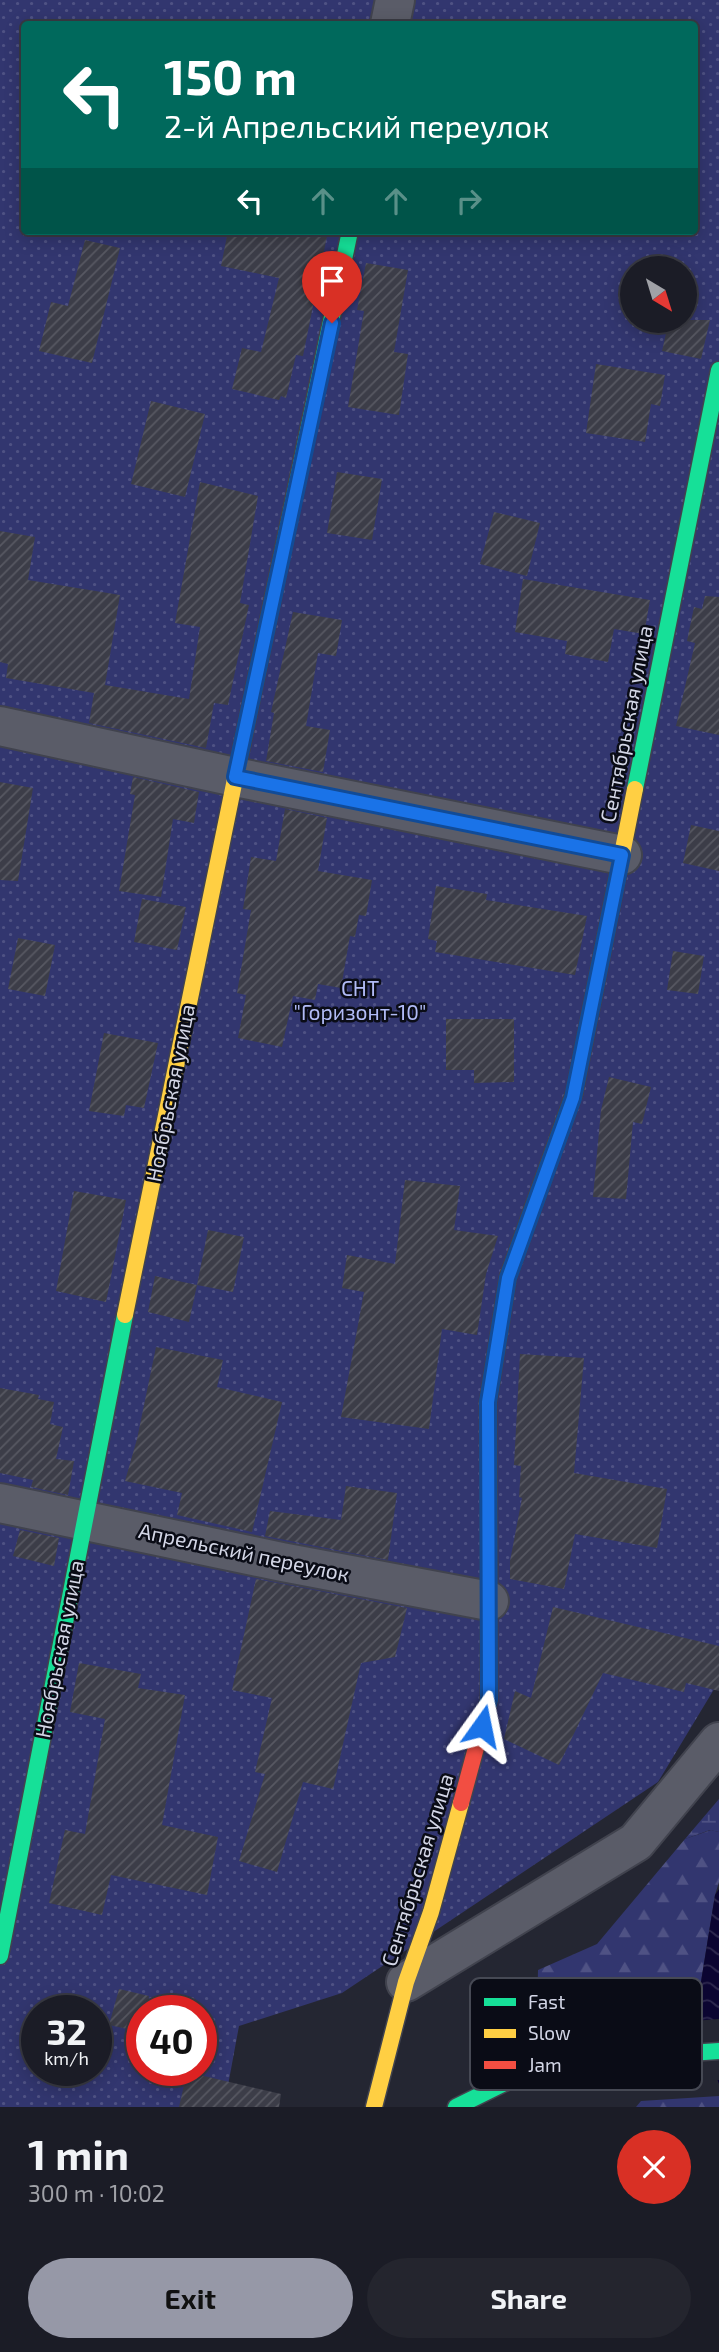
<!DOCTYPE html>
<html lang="en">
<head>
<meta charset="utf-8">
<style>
	:root { --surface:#1b1c26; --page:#24252e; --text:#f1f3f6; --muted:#a0a1a7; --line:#393a43; --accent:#9698a7 }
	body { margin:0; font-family:"Exo 2",sans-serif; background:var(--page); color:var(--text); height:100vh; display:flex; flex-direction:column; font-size:26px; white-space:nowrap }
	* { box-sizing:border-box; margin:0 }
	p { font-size:23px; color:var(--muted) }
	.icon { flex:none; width:38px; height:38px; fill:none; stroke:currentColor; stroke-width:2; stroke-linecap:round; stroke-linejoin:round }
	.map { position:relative; height:2107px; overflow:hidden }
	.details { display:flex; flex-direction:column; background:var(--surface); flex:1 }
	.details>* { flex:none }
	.hud { position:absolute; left:21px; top:21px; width:677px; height:214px; border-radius:7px; box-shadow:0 4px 18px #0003,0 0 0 2px var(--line); background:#00695c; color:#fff; overflow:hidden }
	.needle { width:46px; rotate:142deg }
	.buttons { position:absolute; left:620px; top:256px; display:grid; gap:14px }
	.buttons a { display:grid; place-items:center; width:77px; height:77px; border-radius:50%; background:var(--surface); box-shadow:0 4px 18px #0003,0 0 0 2px var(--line); font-size:35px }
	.speed { position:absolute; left:21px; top:1995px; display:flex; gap:14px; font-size:35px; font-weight:700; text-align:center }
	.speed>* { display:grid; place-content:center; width:91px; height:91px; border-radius:50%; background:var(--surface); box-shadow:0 4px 18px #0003,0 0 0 2px var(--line); line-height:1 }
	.speed small { font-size:18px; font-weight:400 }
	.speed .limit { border:10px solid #d22; background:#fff; color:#111 }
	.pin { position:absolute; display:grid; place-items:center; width:60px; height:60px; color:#fff; margin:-72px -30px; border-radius:50% 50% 50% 0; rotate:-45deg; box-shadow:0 0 7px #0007 }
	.pin .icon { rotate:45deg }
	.me { position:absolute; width:77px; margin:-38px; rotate:12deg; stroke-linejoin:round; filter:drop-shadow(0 0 5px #0008) }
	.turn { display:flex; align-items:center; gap:24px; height:147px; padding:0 28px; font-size:32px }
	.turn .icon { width:91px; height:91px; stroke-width:2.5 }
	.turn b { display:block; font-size:49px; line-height:60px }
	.lanes { display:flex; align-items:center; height:66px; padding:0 28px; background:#0003; justify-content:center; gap:35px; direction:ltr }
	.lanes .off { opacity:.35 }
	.round { display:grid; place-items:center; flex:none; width:74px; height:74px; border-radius:37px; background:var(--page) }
	.head { display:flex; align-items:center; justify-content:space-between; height:119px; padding:0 28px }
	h1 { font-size:42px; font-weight:700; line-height:52px }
	.primary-button { display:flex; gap:14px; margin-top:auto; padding:14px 28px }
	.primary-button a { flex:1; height:80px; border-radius:42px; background:var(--accent); color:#111; font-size:28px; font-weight:700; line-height:80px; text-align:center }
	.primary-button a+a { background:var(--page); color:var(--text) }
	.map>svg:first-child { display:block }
	.forest { fill:url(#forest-firs) }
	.wetland { fill:url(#wetland-marsh) }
	.garden { fill:url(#garden-dots); fill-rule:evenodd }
	.water { fill:url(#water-waves) }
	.pier { fill:#242632 }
	.building { fill:url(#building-hatch) }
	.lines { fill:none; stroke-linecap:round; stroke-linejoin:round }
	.street-casing { stroke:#41434e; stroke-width:42 }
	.fast-casing { stroke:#41434e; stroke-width:19 }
	.slow-casing { stroke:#41434e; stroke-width:19 }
	.jam-casing { stroke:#41434e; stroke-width:19 }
	.street { stroke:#5a5c68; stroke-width:38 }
	.fast { stroke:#16e098; stroke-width:16 }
	.slow { stroke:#ffcf43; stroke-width:16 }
	.jam { stroke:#f24e42; stroke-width:16 }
	.route-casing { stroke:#114b97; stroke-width:18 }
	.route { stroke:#1a73e8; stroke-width:12 }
	.labels { text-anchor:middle; stroke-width:5; stroke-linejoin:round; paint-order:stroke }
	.street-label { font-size:21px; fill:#d3d6e6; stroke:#0a0c16 }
	.park-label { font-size:21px; fill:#b1bbf6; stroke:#0a0c16 }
	.key { fill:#0a0c16; stroke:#464954; stroke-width:2 }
	.key-label { font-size:19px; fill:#d3d6e6 }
</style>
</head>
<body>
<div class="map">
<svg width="719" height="2107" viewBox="0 0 719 2107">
	<defs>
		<pattern id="forest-firs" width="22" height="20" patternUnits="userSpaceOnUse" patternTransform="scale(1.75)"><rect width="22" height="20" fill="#32366f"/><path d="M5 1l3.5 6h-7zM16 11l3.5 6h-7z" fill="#4f5284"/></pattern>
		<pattern id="wetland-marsh" width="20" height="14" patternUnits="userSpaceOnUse" patternTransform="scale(1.75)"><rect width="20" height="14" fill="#32366f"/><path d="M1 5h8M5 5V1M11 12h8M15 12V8" fill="none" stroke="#4f5284"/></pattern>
		<pattern id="garden-dots" width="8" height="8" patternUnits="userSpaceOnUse" patternTransform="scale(1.75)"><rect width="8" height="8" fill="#32366f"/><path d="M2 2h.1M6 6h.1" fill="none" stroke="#4f5284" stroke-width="1.8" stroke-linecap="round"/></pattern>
		<pattern id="water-waves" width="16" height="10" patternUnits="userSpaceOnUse" patternTransform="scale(1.75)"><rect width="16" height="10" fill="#0b0531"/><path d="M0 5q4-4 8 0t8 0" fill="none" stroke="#2e294f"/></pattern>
		<pattern id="building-hatch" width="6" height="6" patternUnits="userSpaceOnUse" patternTransform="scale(1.75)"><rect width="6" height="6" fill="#3c3d48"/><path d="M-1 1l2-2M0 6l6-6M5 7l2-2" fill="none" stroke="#575862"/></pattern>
	</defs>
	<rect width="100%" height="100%" fill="#242632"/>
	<path class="forest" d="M711,1830L719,1832V1882L715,1895L695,2019L612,2020L537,2016L538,1970L597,1944L685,1839Z
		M719,2096V2107H636L641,2101Z"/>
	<path class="wetland" d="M719,1799V1832L710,1830L685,1839Z"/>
	<path class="garden" d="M0,0H719V1681L658,1782L342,1993L239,2026L224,2107H0ZM24,24H695V231H24ZM632,268H684V320H632ZM37,2011H96V2070H37ZM142,2011H201V2070H142Z"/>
	<path class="water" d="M719,1889V2084L695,2019L715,1895Z"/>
	<path class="pier" d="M719,2019V2080L714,2081L692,2021Z"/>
	<path class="building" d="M228,231H328L303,356L296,355L286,398L281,396L279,400L232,389L242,348L261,352L279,278L221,266Z
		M85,240L120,248L92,363L39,351L51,302L68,306Z
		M366,263L408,270L394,352L408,354L399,415L348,407L364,311L357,310Z
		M669,320H710L701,359L662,351Z
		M596,364L665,375L660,406L651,404L645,442L586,433Z
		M151,401L205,414L185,497L131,484Z
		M337,472L382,479L372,540L327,533Z
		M200,482L258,496L240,603L249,605L228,705L214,703L206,748L89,723L94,693L6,678L8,664L0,662V531L35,537L28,580L120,595L105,685L189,699L200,627L175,623Z
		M494,512L540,523L527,576L480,564Z
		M523,579L650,600L644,634L614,629L608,662L565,654L567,641L515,632Z
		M705,596L719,597V735L676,726L695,643L687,641L694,607L702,609Z
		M293,612L342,620L336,656L318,653L306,726L330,730L323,772L266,761L274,713L271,712Z
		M133,777L199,792L194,823L173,819L161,897L119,891L135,795L130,794Z
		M0,782L33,788L18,881L0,880Z
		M285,809L327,818L318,871L372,880L366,916L359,915L355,937L350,936L341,988L318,984L315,1000L293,996L282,1047L238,1038L246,995L237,993L251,910L243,909L251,857L276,861Z
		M691,825L719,831V871L683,863Z
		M436,886L487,894L486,900L587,916L575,975L435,952L437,941L428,939Z
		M142,899L186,907L177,950L134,942Z
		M18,938L55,945L45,996L8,989Z
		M673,951L704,956L698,994L667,990Z
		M446,1019H514V1082L474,1083V1070H446Z
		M104,1033L158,1043L144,1108L126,1105L124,1116L89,1111Z
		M609,1077L651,1087L642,1124L633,1122L626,1199L593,1197L601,1110Z
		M405,1180L460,1186L454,1230L498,1236L486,1274L477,1335L442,1329L429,1429L341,1417L364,1292L342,1288L347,1255L395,1264Z
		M74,1191L126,1200L106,1302L56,1291Z
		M208,1230L244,1237L233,1292L197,1285Z
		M155,1276L197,1285L189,1322L148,1312Z
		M156,1347L223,1360L217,1387L282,1402L252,1532L177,1515L182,1493L125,1481L137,1439Z
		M520,1354L584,1358L574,1473L667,1489L657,1548L575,1534L564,1589L510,1579V1561L522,1498L519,1497L521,1466L514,1465Z
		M0,1388L39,1395L38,1399L54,1402L50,1424L63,1427L56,1459L74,1461L68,1495L31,1487L33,1480L0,1473Z
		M346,1486L397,1493L388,1560L265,1536L270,1511L341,1520Z
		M20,1530L59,1538L54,1566L13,1556Z
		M256,1579L407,1608L395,1657L361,1663L333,1789L303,1782L277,1872L239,1861L265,1774L255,1772L272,1698L232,1690Z
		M553,1607L719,1646V1691L686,1683L684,1692L603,1673L559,1765L504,1739L515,1691L531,1698Z
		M79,1663L141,1674L138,1688L185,1695L162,1825L218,1837L207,1895L111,1875L102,1915L49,1903L65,1830L85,1834L105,1719L70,1712Z
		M119,1989L149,1996L146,2011H142L141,2032L109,2025Z
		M187,2072L281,2094L279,2107H179Z"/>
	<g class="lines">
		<defs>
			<path id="street" d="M390,24L395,0
				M0,726L235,777L622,855
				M0,1503L282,1562L489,1601
				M406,1982L636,1842L719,1742"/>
			<path id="fast" d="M242,745L350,231
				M635,789L719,370
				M489,1563L488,1402L508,1277L574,1094
				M0,1956L125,1315
				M456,2107L519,2076L575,2061L719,2051"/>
			<path id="slow" d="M574,1094L635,789
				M125,1315L242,745
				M374,2107L406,1982L431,1912L461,1803"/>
			<path id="jam" d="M461,1803L489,1700V1563"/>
		</defs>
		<use href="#street" class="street-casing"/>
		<use href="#fast" class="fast-casing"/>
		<use href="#slow" class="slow-casing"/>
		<use href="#jam" class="jam-casing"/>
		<use href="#street" class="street"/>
		<use href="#fast" class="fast"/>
		<use href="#slow" class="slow"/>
		<use href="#jam" class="jam"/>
	</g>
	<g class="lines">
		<defs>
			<path id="route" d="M332,323L235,777L622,855L573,1098L508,1278L488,1402L489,1700L482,1726"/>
		</defs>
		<use href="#route" class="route-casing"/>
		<use href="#route" class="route"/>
	</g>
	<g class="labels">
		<g class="street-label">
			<text transform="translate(627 724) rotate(-79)" y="7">Сентябрьская улица</text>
			<text transform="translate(171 1093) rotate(-79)" y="7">Ноябрьская улица</text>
			<text transform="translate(244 1553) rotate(12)" y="7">Апрельский переулок</text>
			<text transform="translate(60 1649) rotate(-79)" y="7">Ноябрьская улица</text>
			<text transform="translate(418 1870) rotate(-73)" y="7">Сентябрьская улица</text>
		</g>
		<g class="park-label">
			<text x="360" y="996">СНТ<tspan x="360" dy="24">"Горизонт-10"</tspan></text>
		</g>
	</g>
	<rect x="470" y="1978" width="232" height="112" rx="10" class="key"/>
	<rect x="484" y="1998" width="32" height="8" fill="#16e098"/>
	<rect x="484" y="2029" width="32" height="9" fill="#ffcf43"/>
	<rect x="484" y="2061" width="32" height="8" fill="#f24e42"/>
	<g class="key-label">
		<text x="528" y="2009">Fast</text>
		<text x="528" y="2040">Slow</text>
		<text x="528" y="2072">Jam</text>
	</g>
</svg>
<div class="buttons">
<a><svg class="needle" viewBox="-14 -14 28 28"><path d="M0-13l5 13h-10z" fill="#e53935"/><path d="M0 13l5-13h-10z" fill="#a0a1a7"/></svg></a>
</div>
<div class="speed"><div>32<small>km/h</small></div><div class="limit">40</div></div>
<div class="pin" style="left:332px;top:323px;background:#d93025"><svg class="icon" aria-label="arrive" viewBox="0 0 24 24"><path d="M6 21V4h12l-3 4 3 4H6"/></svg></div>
<svg class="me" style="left:482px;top:1726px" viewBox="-20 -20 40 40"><path d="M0-17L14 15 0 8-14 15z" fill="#1a73e8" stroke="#fff" stroke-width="4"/></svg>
<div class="hud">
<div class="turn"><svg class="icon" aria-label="left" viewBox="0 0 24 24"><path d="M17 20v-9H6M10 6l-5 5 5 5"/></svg><div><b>150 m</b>2-й Апрельский переулок</div></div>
<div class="lanes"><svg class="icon" aria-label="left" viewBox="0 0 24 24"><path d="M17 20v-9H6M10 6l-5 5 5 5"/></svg><svg class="icon off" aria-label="ahead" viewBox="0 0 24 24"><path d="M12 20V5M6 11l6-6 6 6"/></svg><svg class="icon off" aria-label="ahead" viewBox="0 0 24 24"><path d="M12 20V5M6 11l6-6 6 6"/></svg><svg class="icon off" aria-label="right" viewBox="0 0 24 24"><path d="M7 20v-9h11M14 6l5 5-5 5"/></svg></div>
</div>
</div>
<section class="details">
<div class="head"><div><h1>1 min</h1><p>300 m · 10:02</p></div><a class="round" style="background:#d93025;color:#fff"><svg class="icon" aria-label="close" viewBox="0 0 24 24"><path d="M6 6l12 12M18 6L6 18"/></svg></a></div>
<div class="primary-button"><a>Exit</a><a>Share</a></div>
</section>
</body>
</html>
